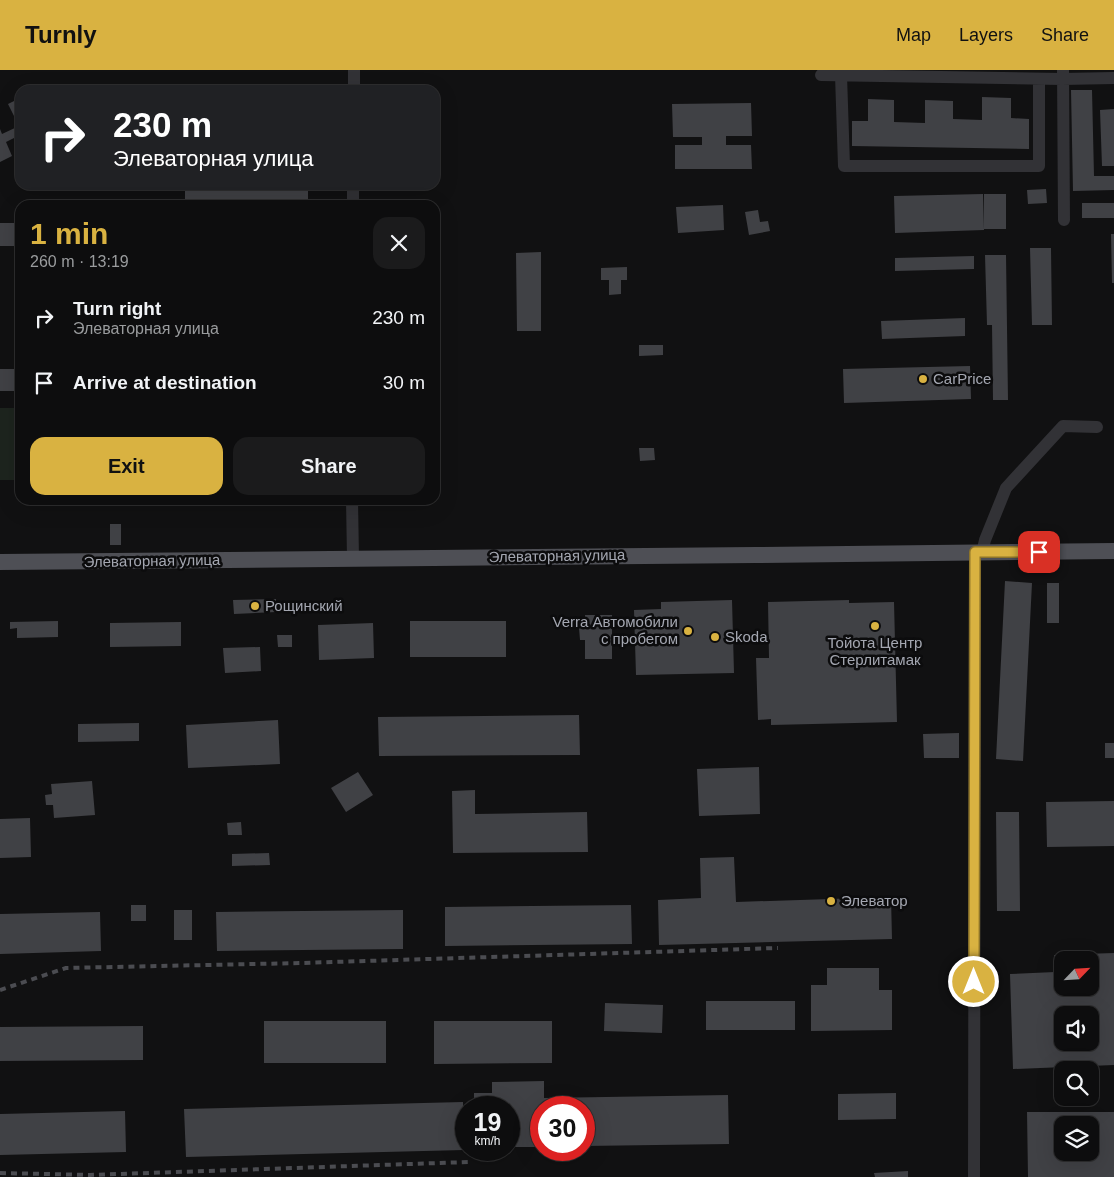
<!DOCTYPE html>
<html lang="en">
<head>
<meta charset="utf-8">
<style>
	:root { --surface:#0d0d0e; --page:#1b1b1c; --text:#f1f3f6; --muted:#9a9c9e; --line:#2d2d2e; --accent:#d9b241 }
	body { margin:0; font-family:Arial,sans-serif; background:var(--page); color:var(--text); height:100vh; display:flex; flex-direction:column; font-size:19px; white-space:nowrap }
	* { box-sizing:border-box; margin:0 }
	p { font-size:16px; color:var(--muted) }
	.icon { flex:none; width:28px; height:28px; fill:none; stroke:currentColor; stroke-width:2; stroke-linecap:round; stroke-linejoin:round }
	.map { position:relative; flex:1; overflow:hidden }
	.panel { position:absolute; left:15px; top:130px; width:425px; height:305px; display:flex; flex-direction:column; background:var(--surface); border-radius:15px; box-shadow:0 5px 20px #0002,0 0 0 1px var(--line) }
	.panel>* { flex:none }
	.guide { position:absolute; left:15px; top:15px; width:425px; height:105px; border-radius:15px; box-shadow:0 5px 20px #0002,0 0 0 1px var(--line); background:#202124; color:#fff; overflow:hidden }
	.needle { width:32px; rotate:65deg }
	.tools { position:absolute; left:1054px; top:881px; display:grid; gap:10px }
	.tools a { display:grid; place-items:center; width:45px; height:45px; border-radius:10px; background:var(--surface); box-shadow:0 5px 20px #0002,0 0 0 1px var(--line); font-size:25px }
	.speed { position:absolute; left:455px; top:1026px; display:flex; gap:10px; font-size:25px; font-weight:700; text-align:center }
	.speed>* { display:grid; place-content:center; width:65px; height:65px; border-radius:50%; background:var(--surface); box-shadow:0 5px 20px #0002,0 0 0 1px var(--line); line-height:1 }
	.speed small { font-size:12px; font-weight:400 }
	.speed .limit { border:8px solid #d22; background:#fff; color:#111 }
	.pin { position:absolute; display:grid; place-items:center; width:42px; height:42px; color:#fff; margin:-21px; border-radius:10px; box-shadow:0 2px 8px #0006 }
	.me { position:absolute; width:55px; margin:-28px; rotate:0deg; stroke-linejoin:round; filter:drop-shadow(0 0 4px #0008) }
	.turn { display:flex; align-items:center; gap:18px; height:105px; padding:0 15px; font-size:22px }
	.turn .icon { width:65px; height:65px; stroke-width:2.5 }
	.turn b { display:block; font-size:35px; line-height:42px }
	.round { display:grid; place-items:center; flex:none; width:52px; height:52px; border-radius:15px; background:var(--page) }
	.overview { display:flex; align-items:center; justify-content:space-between; height:85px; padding:0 15px }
	h1 { font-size:30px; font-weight:600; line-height:38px; color:var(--accent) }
	.button { display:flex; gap:10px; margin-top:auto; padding:10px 15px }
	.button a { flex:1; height:58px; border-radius:15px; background:var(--accent); color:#111; font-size:20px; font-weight:600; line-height:58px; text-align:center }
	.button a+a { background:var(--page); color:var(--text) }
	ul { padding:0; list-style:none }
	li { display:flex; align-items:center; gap:15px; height:65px; padding:0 15px }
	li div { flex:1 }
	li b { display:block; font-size:19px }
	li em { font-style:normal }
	header { display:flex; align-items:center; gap:30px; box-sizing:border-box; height:70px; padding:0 25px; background:var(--accent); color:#111 }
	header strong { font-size:24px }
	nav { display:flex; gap:28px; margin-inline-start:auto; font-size:18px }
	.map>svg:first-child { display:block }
	.green { fill:#1d241e }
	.building { fill:#404145; fill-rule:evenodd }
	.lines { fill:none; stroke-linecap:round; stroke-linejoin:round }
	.minor { stroke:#323236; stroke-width:12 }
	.major { stroke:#4e4f55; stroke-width:16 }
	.rail { stroke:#4b4c51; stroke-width:4; stroke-dasharray:6 5; stroke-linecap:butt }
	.route-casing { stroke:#8d742a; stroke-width:12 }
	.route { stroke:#d9b241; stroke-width:9 }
	.poi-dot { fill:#d9b241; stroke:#0c0c0d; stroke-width:2 }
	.labels { text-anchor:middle; stroke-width:5; stroke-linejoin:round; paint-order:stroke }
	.poi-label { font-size:15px; fill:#a4a7b1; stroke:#0c0c0d; text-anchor:start }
	.street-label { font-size:15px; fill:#a4a7b1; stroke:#0c0c0d }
</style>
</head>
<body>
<header>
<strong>Turnly</strong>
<nav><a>Map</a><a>Layers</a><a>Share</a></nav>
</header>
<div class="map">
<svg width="1114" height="1107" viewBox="0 0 1114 1107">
	<rect width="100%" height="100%" fill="#111112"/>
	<path class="green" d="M0,338H20V410H0Z"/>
	<path class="building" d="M1071,20H1092L1094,106H1114V120L1073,121Z
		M982,27L1011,28V48L1029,49V79L852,76V51H868V29L894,30V52L925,53V30L953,31V49L982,50Z
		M20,28V65L6,72L12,86L0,92V59L2,64L19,56L8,34Z
		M751,33L752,66H726V75H751L752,99H675V75H702V67H673L672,34Z
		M1114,39V96H1102L1100,40Z
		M185,115H308V133L185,132Z
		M1046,119L1047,133L1028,134L1027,120Z
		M983,124L984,160L895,163L894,126Z
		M984,124H1006V159H984Z
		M1082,133H1114V148H1082Z
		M723,135L724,160L678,163L676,137Z
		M758,140L760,152L768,151L770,161L749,165L745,142Z
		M0,153H20V176H0Z
		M1111,164H1114V213H1112Z
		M1030,178H1051L1052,255H1032Z
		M541,182V261H517L516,183Z
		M985,185H1006L1008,330H993L992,255H987Z
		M974,186V199L895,201V188Z
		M627,197V210H621V224L609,225V210H601V198Z
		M965,248V266L882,269L881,251Z
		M639,275H663V285L639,286Z
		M970,296L971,329L844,333L843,299Z
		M0,299H20V321H0Z
		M639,378H654L655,390L640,391Z
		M110,454H121V475H110Z
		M1005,511L1032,513L1023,691L996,689Z
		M1047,513H1059V553H1047Z
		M276,529V542L234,544L233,530Z
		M732,530L734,603L636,605L634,540L661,539V532Z
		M849,530V533L894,532L897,652L771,655V649L758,650L756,588H769L768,532Z
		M585,545H612V589H585V570H580L579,558H585Z
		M58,551V567L17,568V558L10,559V552Z
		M410,551H506V587H410Z
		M181,552V576L110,577V553Z
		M373,553L374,588L319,590L318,555Z
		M277,565H292V577H278Z
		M260,577L261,601L225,603L223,578Z
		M579,645L580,685L379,686L378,647Z
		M278,650L280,694L188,698L186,655Z
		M139,653V671L78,672V654Z
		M959,663V688H924L923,664Z
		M1105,673H1114V688H1105Z
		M759,697L760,744L699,746L697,699Z
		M358,702L373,725L346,742L331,718Z
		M92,711L95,745L54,748L53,735H46L45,725L52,724L51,714Z
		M475,720V744L587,742L588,782L453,783L452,721Z
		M1114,731V776L1047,777L1046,732Z
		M996,742H1019L1020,841H997Z
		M30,748L31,787L0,788V749Z
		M241,752L242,765H228L227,753Z
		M269,783L270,795L232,796V784Z
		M734,787L736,832L891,827L892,869L659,875L658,830L701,828L700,788Z
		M131,835H146V851H131Z
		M631,835L632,874L445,876V837Z
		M174,840H192V870H174Z
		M403,840V879L217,881L216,842Z
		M100,842L101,881L0,884V844Z
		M1114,883V995L1013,999L1010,904L1055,902L1054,885ZM1062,890H1090V918H1062ZM1062,945H1090V972H1062Z
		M827,898H879V920H892V960L811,961V915H827Z
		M706,931H795V960H706Z
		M605,933L663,935L662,963L604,961Z
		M264,951H386V993H264Z
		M434,951H552V993L434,994Z
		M143,956V990L0,991V957Z
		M544,1011V1028L728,1025L729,1074L584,1076V1038H541V1077H509V1038H474V1023H492V1012Z
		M896,1023V1049L838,1050V1024Z
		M463,1032L464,1080L186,1087L184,1039Z
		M125,1041L126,1082L0,1085V1044Z
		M1027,1042H1114V1107H1028ZM1062,1055H1090V1082H1062Z
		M908,1101V1107H875L874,1103Z"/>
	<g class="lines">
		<path class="minor" d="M1063,0L1064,150
			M821,5L1062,9L1114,8
			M841,5L844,96H1039V9
			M354,20V0
			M353,135V115
			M352,430L353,488
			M982,483L985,470L1006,418L1063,356L1097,357
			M974,1107L975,482"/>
		<path class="major" d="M0,492L755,485L1114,481"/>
		<path class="rail" d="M0,920L66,898L301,893L778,878
			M0,1103L90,1105L468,1092"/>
	</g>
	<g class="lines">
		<defs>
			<path id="route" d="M974,912L975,482H1039"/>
		</defs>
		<use href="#route" class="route-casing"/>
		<use href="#route" class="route"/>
	</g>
	<g class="poi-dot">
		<circle cx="923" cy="309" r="5"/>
		<circle cx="255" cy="536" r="5"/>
		<circle cx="875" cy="556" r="5"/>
		<circle cx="688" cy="561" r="5"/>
		<circle cx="715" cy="567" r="5"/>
		<circle cx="831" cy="831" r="5"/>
	</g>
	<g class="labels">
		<g class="poi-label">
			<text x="933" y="314">CarPrice</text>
			<text x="265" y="541">Рощинский</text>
			<text x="678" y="557" text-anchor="end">Verra Автомобили<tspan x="678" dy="17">с пробегом</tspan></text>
			<text x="725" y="572">Skoda</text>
			<text x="875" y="578" text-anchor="middle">Тойота Центр<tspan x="875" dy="17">Стерлитамак</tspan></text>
			<text x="841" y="836">Элеватор</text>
		</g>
		<g class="street-label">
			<text transform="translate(557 486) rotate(-1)" y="5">Элеваторная улица</text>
			<text transform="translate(152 491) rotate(-1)" y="5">Элеваторная улица</text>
		</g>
	</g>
</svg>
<div class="tools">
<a><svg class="needle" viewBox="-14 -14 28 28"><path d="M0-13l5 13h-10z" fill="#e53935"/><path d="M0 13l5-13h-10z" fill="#9a9c9e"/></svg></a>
<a><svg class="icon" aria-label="sound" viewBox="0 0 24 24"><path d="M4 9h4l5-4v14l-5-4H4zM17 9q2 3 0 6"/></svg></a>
<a><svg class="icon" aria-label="search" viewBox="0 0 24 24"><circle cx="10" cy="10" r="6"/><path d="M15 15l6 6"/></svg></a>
<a><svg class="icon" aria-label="layers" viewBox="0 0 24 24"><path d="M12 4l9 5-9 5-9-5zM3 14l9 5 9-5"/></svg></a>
</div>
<div class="speed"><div>19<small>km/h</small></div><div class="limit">30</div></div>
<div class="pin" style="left:1039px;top:482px;background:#d93025"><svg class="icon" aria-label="arrive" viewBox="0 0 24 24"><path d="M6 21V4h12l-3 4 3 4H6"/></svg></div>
<svg class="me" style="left:974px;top:912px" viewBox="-20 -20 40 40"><circle r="17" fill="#d9b241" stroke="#fff" stroke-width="3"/><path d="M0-11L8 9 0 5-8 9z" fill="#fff"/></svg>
<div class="guide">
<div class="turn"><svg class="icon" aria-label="right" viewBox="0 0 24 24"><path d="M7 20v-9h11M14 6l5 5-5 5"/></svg><div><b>230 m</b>Элеваторная улица</div></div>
</div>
<section class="panel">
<div class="overview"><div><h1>1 min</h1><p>260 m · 13:19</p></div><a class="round"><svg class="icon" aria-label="close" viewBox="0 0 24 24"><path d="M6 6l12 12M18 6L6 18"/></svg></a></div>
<ul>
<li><svg class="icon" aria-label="right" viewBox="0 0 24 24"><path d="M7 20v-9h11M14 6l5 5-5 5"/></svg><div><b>Turn right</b><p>Элеваторная улица</p></div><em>230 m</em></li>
<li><svg class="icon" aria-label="arrive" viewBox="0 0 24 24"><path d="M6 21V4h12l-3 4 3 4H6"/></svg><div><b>Arrive at destination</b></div><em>30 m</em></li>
</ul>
<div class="button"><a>Exit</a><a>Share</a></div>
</section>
</div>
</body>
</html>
